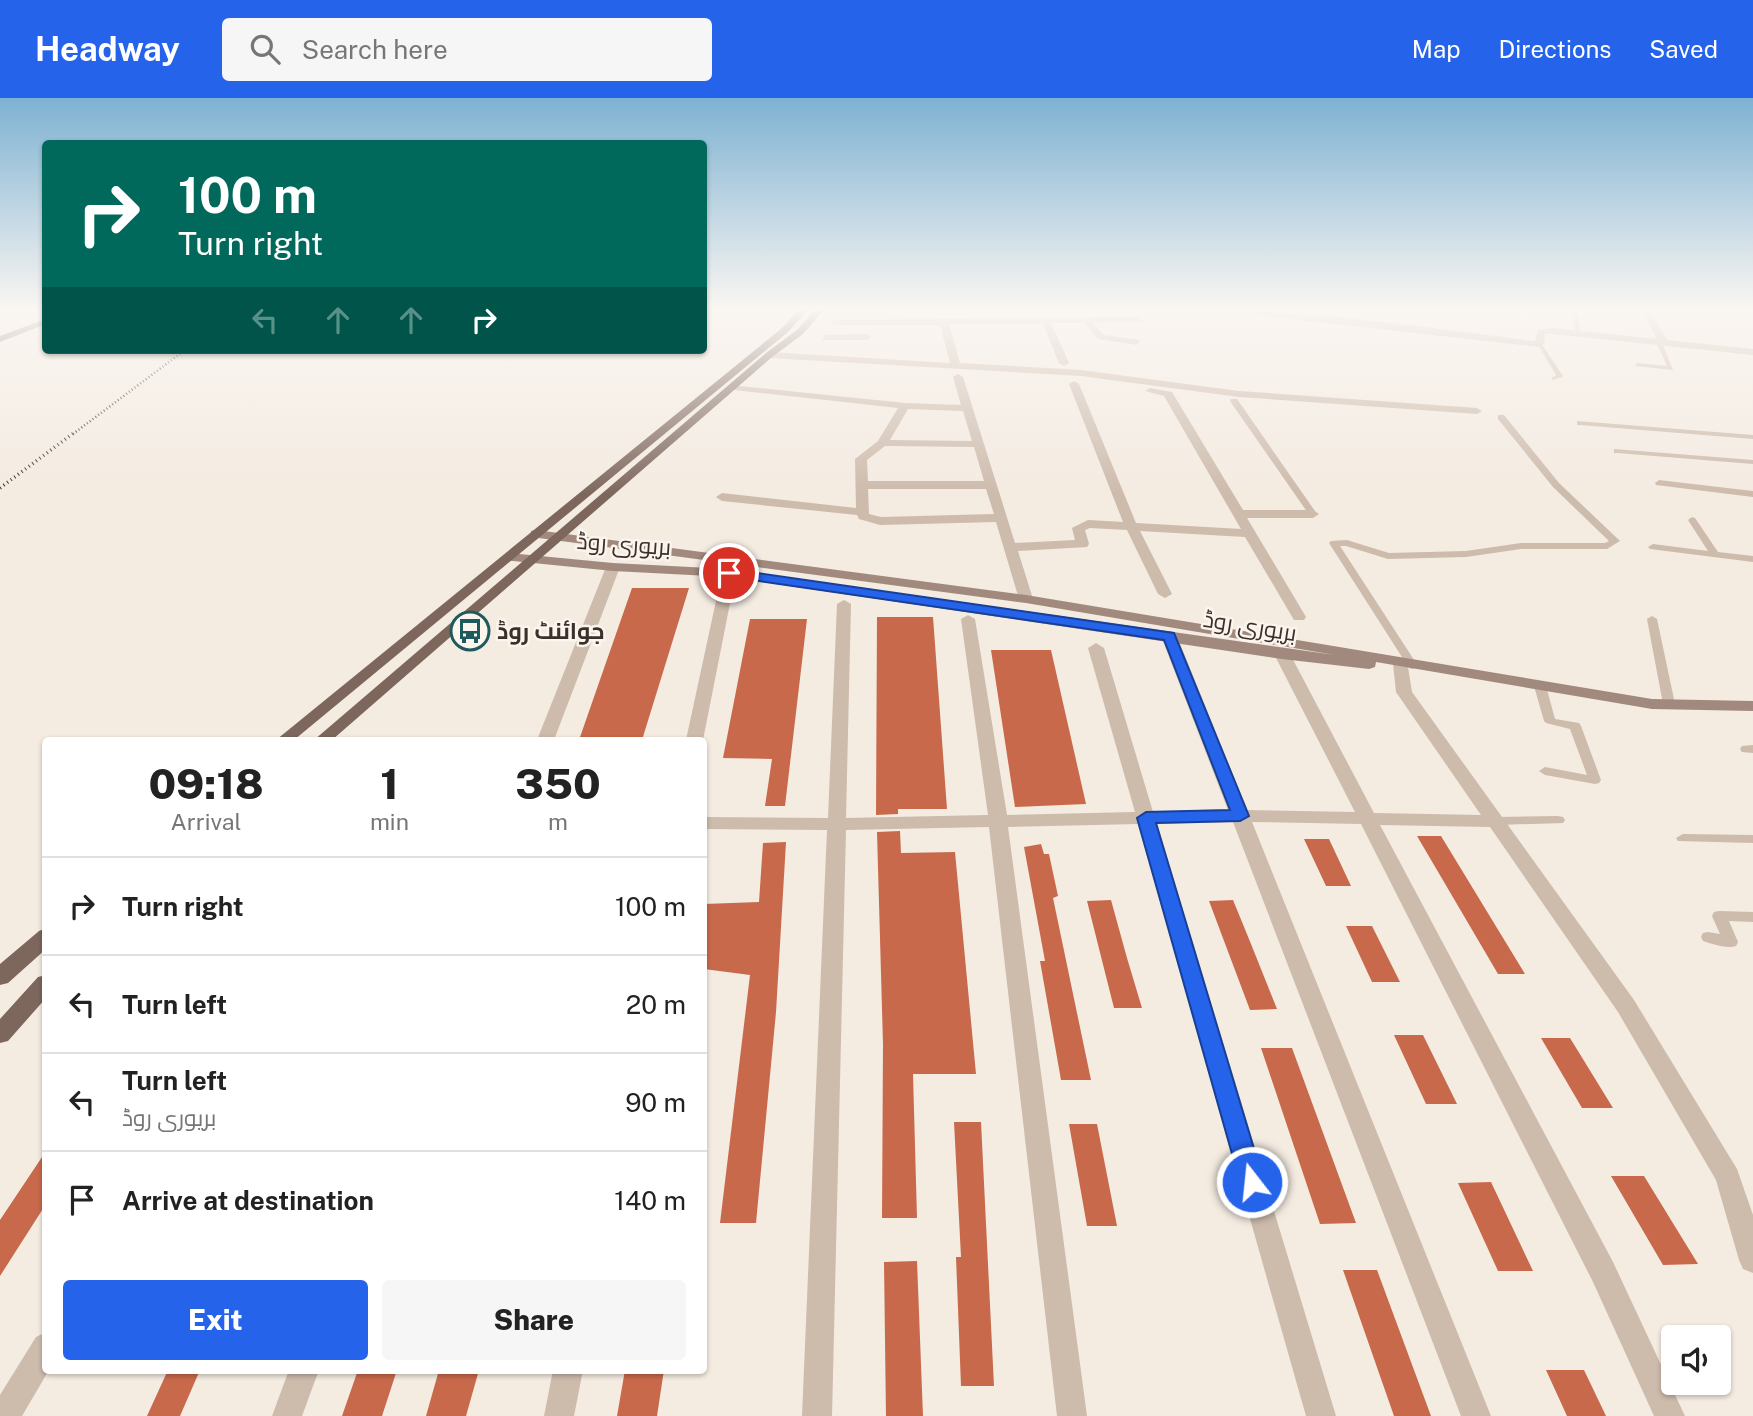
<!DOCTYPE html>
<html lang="en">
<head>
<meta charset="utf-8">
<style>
	:root { --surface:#fff; --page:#f6f6f6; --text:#222; --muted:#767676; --line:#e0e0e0; --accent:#2563eb }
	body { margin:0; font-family:"Public Sans",Cairo,sans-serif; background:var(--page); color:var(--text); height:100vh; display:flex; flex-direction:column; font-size:26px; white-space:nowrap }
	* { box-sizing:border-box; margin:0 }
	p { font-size:23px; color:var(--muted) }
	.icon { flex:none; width:38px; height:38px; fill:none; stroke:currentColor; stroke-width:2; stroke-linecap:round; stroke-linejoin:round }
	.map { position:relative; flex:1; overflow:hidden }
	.side { position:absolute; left:42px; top:639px; width:665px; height:637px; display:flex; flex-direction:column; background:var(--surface); border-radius:7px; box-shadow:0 2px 5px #0004 }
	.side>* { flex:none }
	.hud { position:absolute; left:42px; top:42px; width:665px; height:214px; border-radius:7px; box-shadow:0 2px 5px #0004; background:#00695c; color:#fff; overflow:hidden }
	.buttons { position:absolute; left:1661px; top:1227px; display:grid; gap:14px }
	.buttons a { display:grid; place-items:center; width:70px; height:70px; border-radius:7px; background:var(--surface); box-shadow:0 2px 5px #0004; font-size:35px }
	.pin { position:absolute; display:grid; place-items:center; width:60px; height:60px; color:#fff; margin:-30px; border:4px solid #fff; border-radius:50%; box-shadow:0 2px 7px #0007 }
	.me { position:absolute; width:77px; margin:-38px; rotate:344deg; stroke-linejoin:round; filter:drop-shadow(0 0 5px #0008) }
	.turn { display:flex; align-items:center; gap:24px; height:147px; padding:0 21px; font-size:32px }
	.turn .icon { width:91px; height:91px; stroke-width:2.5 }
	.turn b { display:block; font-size:49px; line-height:60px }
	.lanes { display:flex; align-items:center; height:66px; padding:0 21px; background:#0003; justify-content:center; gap:35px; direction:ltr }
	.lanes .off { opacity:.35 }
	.eta { display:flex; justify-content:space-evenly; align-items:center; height:119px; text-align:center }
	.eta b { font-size:42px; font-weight:800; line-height:49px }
	.primary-button { display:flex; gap:14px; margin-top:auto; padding:14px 21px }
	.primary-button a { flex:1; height:80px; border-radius:7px; background:var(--accent); color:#fff; font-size:28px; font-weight:800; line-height:80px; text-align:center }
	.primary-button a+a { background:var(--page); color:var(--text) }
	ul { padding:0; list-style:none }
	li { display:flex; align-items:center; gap:21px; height:98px; padding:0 21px; border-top:2px solid var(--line) }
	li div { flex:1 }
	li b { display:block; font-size:26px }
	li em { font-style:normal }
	header { display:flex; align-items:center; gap:42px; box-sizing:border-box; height:98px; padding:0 35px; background:var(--accent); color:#fff }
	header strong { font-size:33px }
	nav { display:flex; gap:38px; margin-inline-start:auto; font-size:24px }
	.search { width:490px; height:63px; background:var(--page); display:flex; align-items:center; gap:18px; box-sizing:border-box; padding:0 24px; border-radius:7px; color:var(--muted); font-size:26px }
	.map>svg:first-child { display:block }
	.building { fill:#c8694b }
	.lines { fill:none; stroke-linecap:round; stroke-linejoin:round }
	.lane { fill:#cdbbac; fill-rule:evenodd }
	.street { fill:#cdbbac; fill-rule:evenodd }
	.secondary { fill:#a18a7d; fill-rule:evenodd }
	.primary { fill:#7d675c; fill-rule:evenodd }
	.rail-far1 { stroke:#3b302b; stroke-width:2.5; stroke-dasharray:1 2.5; stroke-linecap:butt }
	.rail { stroke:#3b302b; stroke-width:3.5; stroke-dasharray:1 3.5; stroke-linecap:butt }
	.route { fill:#2563eb; stroke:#184099; stroke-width:2 }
	.labels { text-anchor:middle; stroke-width:5; stroke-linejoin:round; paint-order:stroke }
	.street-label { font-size:23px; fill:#3b302b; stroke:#fbf5ee }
	.poi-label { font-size:23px; font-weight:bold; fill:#3b302b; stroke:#fbf5ee; text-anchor:start }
</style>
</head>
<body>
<header>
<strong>Headway</strong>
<div class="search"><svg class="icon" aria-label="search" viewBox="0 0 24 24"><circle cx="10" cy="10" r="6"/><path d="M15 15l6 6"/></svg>Search here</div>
<nav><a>Map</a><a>Directions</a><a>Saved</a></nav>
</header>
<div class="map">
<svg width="1753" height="1318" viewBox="0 0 1753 1318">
	<rect width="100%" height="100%" fill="#f4ebe1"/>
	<path class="building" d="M632,490H689L642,642H579Z
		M877,519H933L947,711H898V716L876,717Z
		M750,521H807L785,708H765L772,661L723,660Z
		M991,552H1051L1086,706L1015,709Z
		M900,733L901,755L955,754L976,976H913L917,1120H882L883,946L877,734Z
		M1417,738H1441L1525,876H1498Z
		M1304,741H1329L1351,788H1326Z
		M786,744L776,914L756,1125H720L750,877L704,871V806L759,804L763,745Z
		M1041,746L1044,756H1049L1058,798L1053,800L1091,982H1061L1040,863H1045L1024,749Z
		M1111,802L1127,860L1142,910H1114L1087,803Z
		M1233,802L1251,846L1277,911L1250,912L1209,803Z
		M1346,828H1372L1400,884H1372Z
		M1394,937H1423L1457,1006H1426Z
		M1541,940H1570L1613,1010H1582Z
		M1261,950H1292L1356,1125L1320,1126Z
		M954,1024H981L994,1288H961L956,1159H961Z
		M1069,1026H1097L1117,1128H1087Z
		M46,1053V1106L0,1178V1122Z
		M1611,1078H1644L1698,1166L1663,1167Z
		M1491,1084L1533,1173H1498L1458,1085Z
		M917,1163L923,1318H886L884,1164Z
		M1343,1172H1377L1431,1318H1394Z
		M168,1272H200L180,1318H147Z
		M358,1272H397L382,1318H342Z
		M439,1272H479L466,1318H426Z
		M625,1272H664L657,1318H617Z
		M1546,1272H1584L1606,1318H1567Z"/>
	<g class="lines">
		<path class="lane" d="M1572,212H1578L1580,236L1575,235Z
			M1659,242L1662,244L1673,272L1636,268L1635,267L1638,265L1667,268L1656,244Z
			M1537,245H1541L1563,278L1562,279L1552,282V280L1556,277Z
			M1231,301H1237L1317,416L1316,418H1310L1230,303Z
			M1498,317H1504L1559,385L1620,443L1607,451H1521L1466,459L1388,461L1346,448H1340L1418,568L1413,571L1409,570L1329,445L1331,443L1347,442L1389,455L1466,453L1521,445H1605L1609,443L1553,389L1498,321Z
			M1577,323L1753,337V341L1580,327H1577Z
			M1614,351L1753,362V366L1617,355H1614Z
			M1659,382L1753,393V399L1656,387L1655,385Z
			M1692,419L1695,420L1718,454L1753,458V464L1650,451L1648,449L1653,446L1708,453L1688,422Z
			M1652,518L1657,521L1675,606L1669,609L1663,606L1647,521Z
			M1540,585L1546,588L1555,621L1579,625L1581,628L1601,682L1599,685L1595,686L1545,677L1539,673L1545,669L1587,677L1570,631L1546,625L1544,623L1534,588Z
			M1753,647V655L1742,654L1740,651L1742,648Z
			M1558,718L1563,719L1565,722L1563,725L1497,727L1490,723L1497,719Z
			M1683,736L1753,737V745L1678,743L1676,740Z
			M1719,813L1753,814V824L1729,823L1738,844L1736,848C1726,851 1713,846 1703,843L1701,839L1703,835L1708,834L1720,836L1712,818L1714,814Z"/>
		<path class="street" d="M1211,212C1319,212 1428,230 1535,243L1538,232L1552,230L1657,241L1642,212H1650L1667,242L1753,251V257L1552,236H1545L1544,246L1539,249Z
			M1748,212H1753V215L1749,214Z
			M1140,219L1143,224L1093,225L1104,237L1140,242L1137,247L1098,241L1084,225H1051L1069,265L1064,268L1059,265L1043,226H949L960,265L1081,272L1239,293L1477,310L1482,313L1477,316L1239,299L1081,278L769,260L764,257L769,254L950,265L940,227H831L834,222Z
			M825,237L867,236L871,239L867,242H822Z
			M958,276L963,279L1015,445L1075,442L1072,430L1088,422L1123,424L1069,286L1074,283L1079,286L1136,425L1241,431L1164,298L1145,293L1150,290L1172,294L1243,412H1313L1319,416L1313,420H1247L1306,519L1304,522H1294L1245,439L1140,433L1172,496L1165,500L1158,496L1127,432L1090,430L1085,432L1089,446L1087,449L1018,453L1033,501L1026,505L1019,501L996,424L880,427L859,421L857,417L722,403L716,399L722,395L856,410L855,361L878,343L898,310L734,292L729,289L730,287L905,305L961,307L953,279ZM908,311L963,313L972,343L890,342ZM885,348L974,349L984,383H868L867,362ZM868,391H986L994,416L881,419L869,416Z
			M613,465L620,469L554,642H537L606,469Z
			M729,471L736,475L703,642H686L722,475Z
			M844,502L851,506L846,720L988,717L961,521L968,517L975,521L1007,717L1135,714L1088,550L1096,545L1104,550L1153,714L1228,712L1161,538L1169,533L1177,538L1247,712L1355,714L1274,556L1282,551L1290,556L1374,715L1481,717L1396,594L1393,566L1395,563H1407L1412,594L1634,902L1737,1071L1753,1117V1175L1743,1171L1739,1162L1716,1082L1618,914L1490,729L1380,727L1613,1164L1685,1318H1654L1593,1184L1361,726L1252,724L1491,1318H1461L1233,724L1157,726L1336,1318H1306L1138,726L1008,729L1087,1318H1057L989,729L846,732L832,1318H802L827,732L704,731V719L828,720L837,506Z
			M46,1234V1272H49L22,1318H0V1297L36,1239Z
			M289,1272H319L302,1318H272Z
			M553,1272H583L574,1318H544Z"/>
		<path class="secondary" d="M536,432L1026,497L1652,601L1753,603V613L1652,611L1376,564L1375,569L1369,571L1282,561L729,479L613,473L504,462L502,459L509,455L613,465L729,471L1335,557L1026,505L531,439V433Z"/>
		<path class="primary" d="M799,212H808L788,234L294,642H276L782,230Z
			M815,212H824L803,236L772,259L332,642H314L766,255L797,232Z
			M46,221V226L0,244V238Z
			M46,830V851L8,885L0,887V866L39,833Z
			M46,877V900L8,943L0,945V921L38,879Z"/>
		<path class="rail-far1" d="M73,336L185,252"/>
		<path class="rail" d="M0,390L75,334"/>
	</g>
	<linearGradient id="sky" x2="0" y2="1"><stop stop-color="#7eb2d2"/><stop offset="0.53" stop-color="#faf6f2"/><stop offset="1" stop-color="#faf6f2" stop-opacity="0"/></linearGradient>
	<rect width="1753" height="397" fill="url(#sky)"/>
	<path class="route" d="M729,471L1174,535L1249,718L1240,723L1156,725L1264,1084L1261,1091L1252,1094L1244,1091L1240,1084L1137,720L1146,714L1230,712L1164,542L724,478L722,475Z"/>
	<defs>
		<symbol id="bus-ring" viewBox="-11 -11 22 22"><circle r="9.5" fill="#fbf5ee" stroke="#1f5a5e" stroke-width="1.5"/><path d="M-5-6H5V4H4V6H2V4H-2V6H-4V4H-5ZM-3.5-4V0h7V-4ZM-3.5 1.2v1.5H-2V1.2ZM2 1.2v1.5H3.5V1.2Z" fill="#1f5a5e"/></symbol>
	</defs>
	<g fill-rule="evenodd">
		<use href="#bus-ring" x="448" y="511" width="44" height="44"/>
	</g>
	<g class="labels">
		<g class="street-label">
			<text transform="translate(624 446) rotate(4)" y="8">بریوری روڈ</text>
			<text transform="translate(1250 528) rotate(9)" y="8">بریوری روڈ</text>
		</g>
		<g class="poi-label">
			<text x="497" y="541">جوائنٹ روڈ</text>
		</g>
	</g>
</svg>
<div class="buttons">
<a><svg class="icon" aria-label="sound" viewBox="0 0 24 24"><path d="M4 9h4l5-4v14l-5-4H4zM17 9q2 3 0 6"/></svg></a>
</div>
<div class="pin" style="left:729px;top:475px;background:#d93025"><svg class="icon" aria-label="arrive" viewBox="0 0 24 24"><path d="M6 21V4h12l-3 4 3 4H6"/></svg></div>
<svg class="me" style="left:1252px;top:1084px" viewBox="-20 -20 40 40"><circle r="17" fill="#2563eb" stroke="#fff" stroke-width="3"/><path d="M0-11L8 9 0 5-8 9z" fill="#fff"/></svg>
<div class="hud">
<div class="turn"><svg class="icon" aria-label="right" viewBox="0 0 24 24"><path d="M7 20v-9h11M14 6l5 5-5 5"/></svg><div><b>100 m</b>Turn right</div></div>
<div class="lanes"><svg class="icon off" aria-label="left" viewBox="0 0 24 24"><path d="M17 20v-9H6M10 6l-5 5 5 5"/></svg><svg class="icon off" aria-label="ahead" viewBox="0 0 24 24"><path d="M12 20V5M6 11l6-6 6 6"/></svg><svg class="icon off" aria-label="ahead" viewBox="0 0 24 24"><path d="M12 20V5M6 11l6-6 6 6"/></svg><svg class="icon" aria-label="right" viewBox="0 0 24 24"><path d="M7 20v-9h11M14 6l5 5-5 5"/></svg></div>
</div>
<section class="side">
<div class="eta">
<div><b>09:18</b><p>Arrival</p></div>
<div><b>1</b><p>min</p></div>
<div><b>350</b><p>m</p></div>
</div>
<ul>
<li><svg class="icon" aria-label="right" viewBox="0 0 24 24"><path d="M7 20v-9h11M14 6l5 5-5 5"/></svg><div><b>Turn right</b></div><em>100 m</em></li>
<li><svg class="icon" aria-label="left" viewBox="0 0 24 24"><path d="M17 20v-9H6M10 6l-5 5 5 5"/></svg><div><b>Turn left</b></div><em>20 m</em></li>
<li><svg class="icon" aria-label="left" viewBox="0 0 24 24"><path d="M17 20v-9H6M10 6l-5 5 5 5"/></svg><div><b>Turn left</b><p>بریوری روڈ</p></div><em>90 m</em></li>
<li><svg class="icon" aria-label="arrive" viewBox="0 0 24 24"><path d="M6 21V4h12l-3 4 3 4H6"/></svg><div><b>Arrive at destination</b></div><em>140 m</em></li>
</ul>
<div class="primary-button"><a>Exit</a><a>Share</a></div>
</section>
</div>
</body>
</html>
